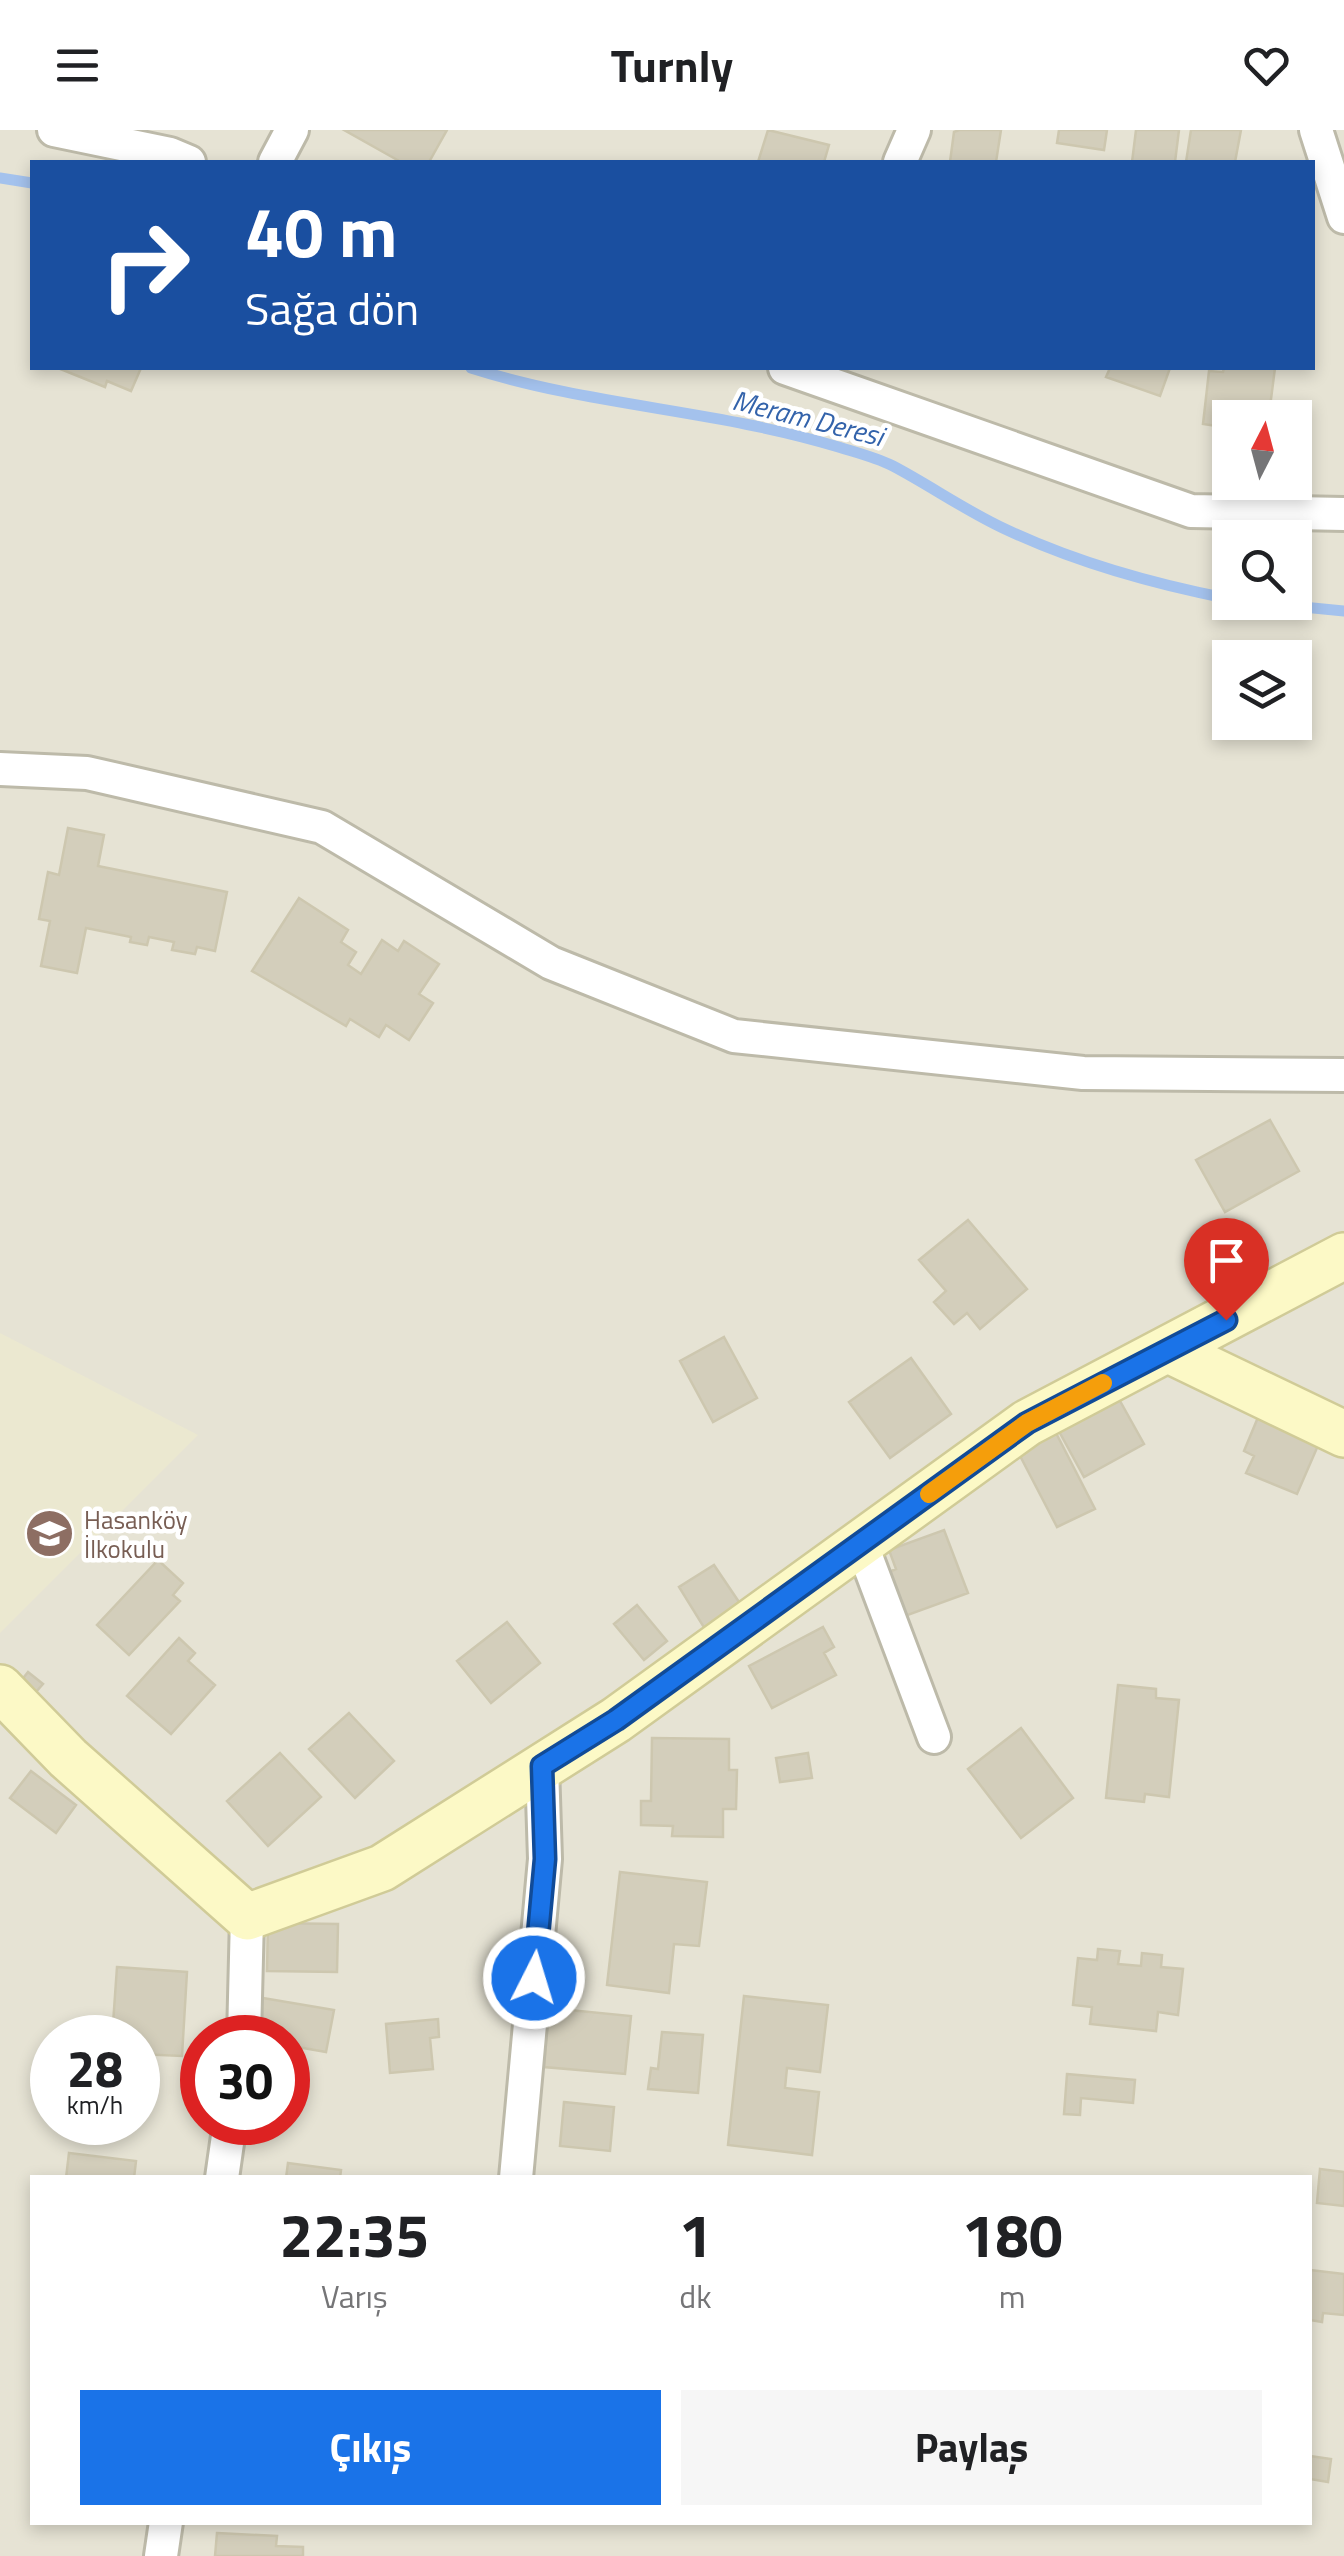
<!DOCTYPE html>
<html lang="tr">
<head>
<meta charset="utf-8">
<style>
	:root { --surface:#fff; --page:#f6f6f6; --text:#202124; --muted:#757577; --accent:#1a73e8 }
	body { margin:0; font-family:"Titillium Web",sans-serif; background:var(--page); color:var(--text); height:100vh; display:flex; flex-direction:column; font-size:38px; white-space:nowrap }
	* { box-sizing:border-box; margin:0 }
	p { font-size:32px; color:var(--muted) }
	.icon { flex:none; width:55px; height:55px; fill:none; stroke:currentColor; stroke-width:2; stroke-linecap:round; stroke-linejoin:round }
	.map { position:relative; flex:1; overflow:hidden }
	.details { position:absolute; left:30px; top:2045px; width:1282px; height:350px; display:flex; flex-direction:column; background:var(--surface); border-radius:0px; box-shadow:0 5px 15px #0003 }
	.details>* { flex:none }
	.banner { position:absolute; left:30px; top:30px; width:1285px; height:210px; border-radius:0px; box-shadow:0 5px 15px #0003; background:#1a4fa0; color:#fff; overflow:hidden }
	.needle { width:65px; rotate:6deg }
	.controls { position:absolute; left:1212px; top:270px; display:grid; gap:20px }
	.controls a { display:grid; place-items:center; width:100px; height:100px; border-radius:0px; background:var(--surface); box-shadow:0 5px 15px #0003; font-size:50px }
	.speed { position:absolute; left:30px; top:1885px; display:flex; gap:20px; font-size:50px; font-weight:700; text-align:center }
	.speed>* { display:grid; place-content:center; width:130px; height:130px; border-radius:50%; background:var(--surface); box-shadow:0 5px 15px #0003; line-height:1 }
	.speed small { font-size:25px; font-weight:400 }
	.speed .limit { border:15px solid #d22; background:#fff; color:#111 }
	.pin { position:absolute; display:grid; place-items:center; width:85px; height:85px; color:#fff; margin:-102px -42px; border-radius:50% 50% 50% 0; rotate:-45deg; box-shadow:0 0 10px #0007 }
	.pin .icon { rotate:45deg }
	.me { position:absolute; width:110px; margin:-55px; rotate:5deg; stroke-linejoin:round; filter:drop-shadow(0 0 8px #0008) }
	.turn { display:flex; align-items:center; gap:35px; height:210px; padding:0 50px; font-size:45px }
	.turn .icon { width:130px; height:130px; stroke-width:2.5 }
	.turn b { display:block; font-size:70px; line-height:85px }
	.eta { display:flex; justify-content:space-evenly; align-items:center; height:170px; text-align:center }
	.eta b { font-size:60px; font-weight:700; line-height:70px }
	.button { display:flex; gap:20px; margin-top:auto; padding:20px 50px }
	.button a { flex:1; height:115px; border-radius:0px; background:var(--accent); color:#fff; font-size:40px; font-weight:700; line-height:115px; text-align:center }
	.button a+a { background:var(--page); color:var(--text) }
	header { display:flex; justify-content:space-between; align-items:center; height:130px; padding:0 50px; background:var(--surface); font-size:45px; font-weight:700 }
	.map>svg:first-child { display:block }
	.residential { fill:#e6e3d4; fill-rule:evenodd }
	.education { fill:#ebe8d0 }
	.lines { fill:none; stroke-linecap:round; stroke-linejoin:round }
	.stream { stroke:#a4c2ed; stroke-width:11 }
	.building { fill:#d3cebb; stroke:#cdc7af; stroke-width:2.5 }
	.street-casing { stroke:#bdbaa9; stroke-width:38 }
	.secondary-casing { stroke:#d0cb97; stroke-width:50 }
	.street { stroke:#fff; stroke-width:32 }
	.secondary { stroke:#fcf9c6; stroke-width:45 }
	.route-casing { stroke:#114b97; stroke-width:25 }
	.route { stroke:#1a73e8; stroke-width:18 }
	.slow { stroke:#f59e0b; stroke-width:18 }
	.labels { text-anchor:middle; stroke-width:9; stroke-linejoin:round; paint-order:stroke }
	.education-label { font-size:25px; fill:#785e54; stroke:#fff; text-anchor:start }
	.water-label { font-size:28px; font-style:italic; fill:#3363ab; stroke:#fff }
</style>
</head>
<body>
<header><svg class="icon" aria-label="menu" viewBox="0 0 24 24"><path d="M4 6h16M4 12h16M4 18h16"/></svg>Turnly<svg class="icon" aria-label="heart" viewBox="0 0 24 24"><path d="M12 20l-8-8c-3-5 5-10 8-4 3-6 11-1 8 4z"/></svg></header>
<div class="map">
<svg width="1344" height="2426" viewBox="0 0 1344 2426">
	<rect width="100%" height="100%" fill="#f2f0e6"/>
	<path class="residential" d="M0,0H1344V2426H0ZM32,32H1312V238H32ZM1230,288H1295V352H1230ZM1230,408H1295V472H1230ZM1230,528H1295V592H1230ZM52,1908H138V1992H52ZM202,1908H288V1992H202ZM32,2048H1310V2392H32Z"/>
	<path class="education" d="M0,1203L198,1305L0,1503Z"/>
	<g class="lines">
		<path class="stream" d="M0,48L32,53
			M471,238C590,276 716,280 835,316C854,322 875,327 893,336C931,356 966,381 1005,399C1077,433 1153,454 1230,469
			M1252,472L1344,481"/>
	</g>
	<path class="building" d="M344,0H447L429,32H401Z
		M768,0L829,15L824,32H758Z
		M959,0H1001L996,32H950L954,2Z
		M1059,0H1107L1104,20L1057,13Z
		M1136,0H1179L1175,32H1132Z
		M1191,0H1241L1235,32H1186Z
		M58,238H141L131,261L107,251L105,257Z
		M1110,238H1170L1160,266L1106,247Z
		M1224,238H1275L1270,277L1257,276L1256,288H1230V298L1203,294L1209,241L1223,242Z
		M68,698L104,705L98,736L227,762L215,821L197,817L195,824L172,820L174,812L149,807L147,815L130,812L131,807L86,798L77,843L41,836L50,791L39,789L48,742L59,745Z
		M299,768L348,800L341,812L356,822L348,835L361,844L382,810L398,821L404,811L439,834L419,864L433,873L409,910L386,895L379,907L350,889L346,896L252,841Z
		M1270,990L1299,1041L1225,1082L1196,1030Z
		M968,1090L1027,1159L980,1199L967,1183L954,1194L934,1172L946,1161L919,1130Z
		M724,1207L757,1268L713,1292L680,1231Z
		M911,1228L951,1284L890,1328L849,1272Z
		M1115,1262L1144,1314L1084,1347L1055,1294Z
		M1259,1285L1320,1311L1297,1364L1246,1343L1254,1326L1244,1321Z
		M1055,1301L1095,1379L1057,1397L1017,1320Z
		M944,1400L968,1463L905,1486L889,1442L896,1439L889,1420Z
		M158,1430L183,1453L173,1465L180,1471L129,1525L97,1495Z
		M714,1435L741,1475L705,1499L679,1457Z
		M637,1475L667,1511L644,1530L614,1494Z
		M507,1492L540,1533L491,1573L457,1531Z
		M823,1497L834,1517L824,1523L836,1545L772,1578L749,1536Z
		M179,1508L195,1523L188,1531L215,1555L171,1604L127,1566Z
		M28,1542L43,1554L35,1563L20,1552Z
		M1118,1555L1156,1559V1568L1179,1570L1169,1667L1145,1664L1144,1672L1106,1668Z
		M349,1583L394,1631L355,1668L309,1619Z
		M1021,1598L1073,1668L1021,1708L968,1639Z
		M652,1608L729,1609V1640H737L736,1679H723V1707L672,1706L673,1696L641,1695V1671H651Z
		M280,1623L321,1667L268,1716L227,1671Z
		M808,1623L812,1648L780,1652L776,1628Z
		M31,1641L76,1675L56,1703L10,1668Z
		M620,1742L707,1752L699,1816L674,1814L669,1863L607,1855Z
		M268,1793L338,1794L337,1842L267,1841Z
		M1098,1819L1120,1821L1118,1834L1141,1836L1142,1823L1162,1825L1161,1837L1183,1839L1178,1885L1158,1882L1156,1901L1090,1894L1092,1877L1073,1875L1078,1828L1097,1830Z
		M117,1837L187,1842L182,1926L138,1924V1908H112Z
		M744,1866L828,1875L820,1942L787,1938L785,1958L819,1962L812,2025L728,2015Z
		M257,1867L334,1880L326,1922L292,1916L288,1935V1908H250Z
		M549,1878L631,1886L625,1944L544,1937Z
		M438,1889L439,1907L430,1908L433,1939L390,1943L386,1894Z
		M662,1902L703,1905L698,1963L648,1959L651,1938L658,1939Z
		M1067,1944L1135,1950L1133,1973L1081,1968L1080,1985L1064,1984Z
		M564,1972L614,1977L610,2021L560,2016Z
		M69,2023L136,2031L134,2048H66Z
		M288,2033L341,2040L340,2048H286Z
		M1320,2039L1344,2042V2076L1317,2073Z
		M1310,2140L1344,2144V2185L1323,2183L1322,2192L1310,2190Z
		M1310,2326L1331,2329L1328,2352L1310,2349Z
		M217,2403L277,2406L276,2416L303,2417V2426H215Z"/>
	<g class="lines">
		<defs>
			<path id="street" d="M54,0L170,24L189,32
				M1316,0L1344,87
				M275,32L292,0
				M900,32L914,0
				M785,238L1191,381L1344,384
				M0,639L87,643L322,697L551,833L734,906L1083,943L1344,945
				M861,1413L934,1607
				M244,1908L247,1787
				M222,2048L230,1992
				M516,2048L545,1729L542,1636
				M161,2426L166,2392"/>
			<path id="secondary" d="M1169,1220L1344,1304
				M0,1558L68,1628L247,1787L382,1738L616,1590L1027,1293L1344,1126"/>
		</defs>
		<use href="#street" class="street-casing"/>
		<use href="#secondary" class="secondary-casing"/>
		<use href="#street" class="street"/>
		<use href="#secondary" class="secondary"/>
	</g>
	<g class="lines">
		<defs>
			<path id="route" d="M534,1848L545,1729L542,1636L616,1590L1027,1293L1226,1190"/>
		</defs>
		<use href="#route" class="route-casing"/>
		<use href="#route" class="route"/>
		<path class="slow" d="M929,1364L1027,1293L1103,1253"/>
	</g>
	<defs>
		<symbol id="school-disc" viewBox="-11 -11 22 22"><circle r="9.5" fill="#8d6e63" stroke="#fff"/><path d="M0-5L7-2L0 1L-7-2ZM-4 1L0 2.5L4 1V4Q0 6-4 4Z" fill="#fff"/></symbol>
	</defs>
	<g fill-rule="evenodd">
		<use href="#school-disc" x="22" y="1376" width="55" height="55"/>
	</g>
	<g class="labels">
		<g class="education-label">
			<text x="84" y="1399">Hasanköy<tspan x="84" dy="29">İlkokulu</tspan></text>
		</g>
		<g class="water-label">
			<text transform="translate(808 288) rotate(14)" y="10">Meram Deresi</text>
		</g>
	</g>
</svg>
<div class="controls">
<a><svg class="needle" viewBox="-14 -14 28 28"><path d="M0-13l5 13h-10z" fill="#e53935"/><path d="M0 13l5-13h-10z" fill="#757577"/></svg></a>
<a><svg class="icon" aria-label="search" viewBox="0 0 24 24"><circle cx="10" cy="10" r="6"/><path d="M15 15l6 6"/></svg></a>
<a><svg class="icon" aria-label="layers" viewBox="0 0 24 24"><path d="M12 4l9 5-9 5-9-5zM3 14l9 5 9-5"/></svg></a>
</div>
<div class="speed"><div>28<small>km/h</small></div><div class="limit">30</div></div>
<div class="pin" style="left:1226px;top:1190px;background:#d93025"><svg class="icon" aria-label="arrive" viewBox="0 0 24 24"><path d="M6 21V4h12l-3 4 3 4H6"/></svg></div>
<svg class="me" style="left:534px;top:1848px" viewBox="-20 -20 40 40"><circle r="17" fill="#1a73e8" stroke="#fff" stroke-width="3"/><path d="M0-11L8 9 0 5-8 9z" fill="#fff"/></svg>
<div class="banner">
<div class="turn"><svg class="icon" aria-label="right" viewBox="0 0 24 24"><path d="M7 20v-9h11M14 6l5 5-5 5"/></svg><div><b>40 m</b>Sağa dön</div></div>
</div>
<section class="details">
<div class="eta">
<div><b>22:35</b><p>Varış</p></div>
<div><b>1</b><p>dk</p></div>
<div><b>180</b><p>m</p></div>
</div>
<div class="button"><a>Çıkış</a><a>Paylaş</a></div>
</section>
</div>
</body>
</html>
